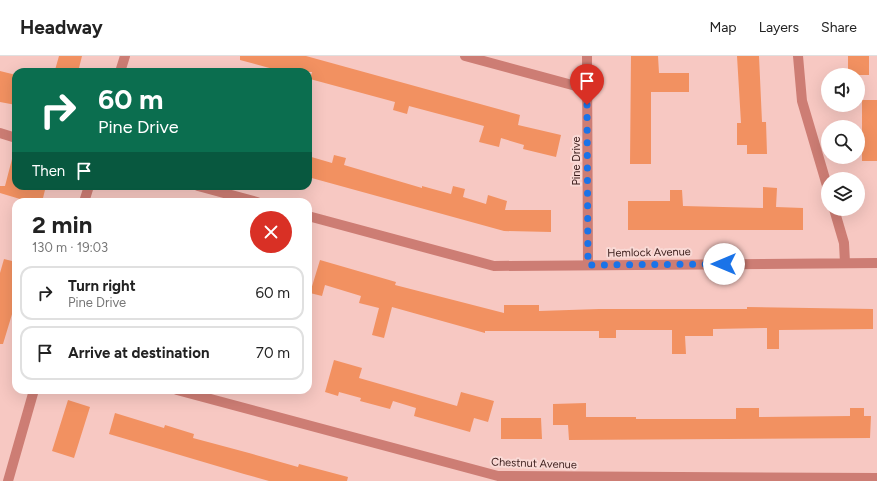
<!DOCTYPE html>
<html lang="en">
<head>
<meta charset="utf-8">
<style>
	:root { --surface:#fff; --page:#f6f6f6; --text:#222; --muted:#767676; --line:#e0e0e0 }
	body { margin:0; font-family:Figtree,sans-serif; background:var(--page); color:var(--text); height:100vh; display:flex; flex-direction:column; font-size:15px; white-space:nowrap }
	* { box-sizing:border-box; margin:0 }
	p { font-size:13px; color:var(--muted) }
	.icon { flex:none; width:22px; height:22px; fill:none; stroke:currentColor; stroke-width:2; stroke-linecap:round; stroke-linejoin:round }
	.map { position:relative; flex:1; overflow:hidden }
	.sheet { position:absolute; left:12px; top:142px; width:300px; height:196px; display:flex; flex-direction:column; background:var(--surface); border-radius:12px; box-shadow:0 4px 16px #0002 }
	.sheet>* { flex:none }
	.top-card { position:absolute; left:12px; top:12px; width:300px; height:122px; border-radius:12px; box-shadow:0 4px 16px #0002; background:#0b6e4f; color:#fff; overflow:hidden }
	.tools { position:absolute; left:821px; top:12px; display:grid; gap:8px }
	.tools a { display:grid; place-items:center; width:44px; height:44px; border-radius:50%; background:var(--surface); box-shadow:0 4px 16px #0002; font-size:20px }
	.pin { position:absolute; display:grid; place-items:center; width:34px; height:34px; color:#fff; margin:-41px -17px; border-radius:50% 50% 50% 0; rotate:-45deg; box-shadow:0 0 4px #0007 }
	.pin .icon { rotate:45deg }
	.me { position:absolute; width:44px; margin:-22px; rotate:270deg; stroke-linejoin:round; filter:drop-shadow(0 0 3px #0008) }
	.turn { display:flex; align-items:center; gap:14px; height:84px; padding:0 20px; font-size:18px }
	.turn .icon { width:52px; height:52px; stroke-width:2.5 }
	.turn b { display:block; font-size:28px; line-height:34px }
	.then { display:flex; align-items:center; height:38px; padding:0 20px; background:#0003; gap:8px; font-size:15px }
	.round { display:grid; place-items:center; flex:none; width:42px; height:42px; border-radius:21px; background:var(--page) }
	.head { display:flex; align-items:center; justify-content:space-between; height:68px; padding:0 20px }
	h1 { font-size:24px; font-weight:700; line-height:30px }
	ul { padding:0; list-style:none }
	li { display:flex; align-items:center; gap:12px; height:54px; margin:0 8px 6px; padding:0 12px; border:2px solid var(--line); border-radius:12px }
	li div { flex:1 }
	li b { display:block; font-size:15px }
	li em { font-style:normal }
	header { display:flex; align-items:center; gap:24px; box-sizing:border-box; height:56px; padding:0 20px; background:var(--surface); border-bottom:1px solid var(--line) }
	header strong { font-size:19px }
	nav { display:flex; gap:22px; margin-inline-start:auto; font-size:14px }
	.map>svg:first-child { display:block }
	.building { fill:#f29161 }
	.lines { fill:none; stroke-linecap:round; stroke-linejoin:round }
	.minor { stroke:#cd7d74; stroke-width:10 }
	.route { stroke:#1a73e8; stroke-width:7; stroke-dasharray:0 12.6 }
	.labels { text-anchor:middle; stroke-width:4; stroke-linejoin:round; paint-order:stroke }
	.street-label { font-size:11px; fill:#391c1a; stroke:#f9d9d5 }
</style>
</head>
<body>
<header>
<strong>Headway</strong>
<nav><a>Map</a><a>Layers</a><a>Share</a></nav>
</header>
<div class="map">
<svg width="877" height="425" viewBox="0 0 877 425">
	<rect width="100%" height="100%" fill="#f7c8c2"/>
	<path class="building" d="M59,0H82L78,16H65L55,14Z
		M240,0H306L520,59L518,69L561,79L556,101L523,93L524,89L501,82L499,91L479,86L484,70L409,50L407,58L393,54L395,46L310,23L312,16H284L240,4Z
		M631,0H658L659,17H689V36H651V108H630Z
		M737,0H759L762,66H766L767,98H747V89H737V67H741Z
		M848,0H869V19H848Z
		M0,15L16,19V49L0,46Z
		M862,44H877V105H862Z
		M334,99L346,102L344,109L422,132V130L451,138L453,130L465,133L463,141L486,148L488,139L507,145L505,154H551V176L504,175L308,121V100L332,107Z
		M12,103L16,104V130H46L42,146H19L20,143L0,137V130H5Z
		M763,131L777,132L776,151L803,152V174H628V145H670V134H682L683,150L763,152Z
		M4,203L16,206V245L3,288H0V217Z
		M320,204L396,226L395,229L504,257V249H539V255L599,253H747V251L873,253V273L779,274V293H767V272L713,273V280H685L686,298H672V274H616V282H599V275H485V277L392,251L384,282L372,279L379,252L359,247L361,240L325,229L322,240L310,237Z
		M334,304L362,312L359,322L457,350L461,336L494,345L488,366L474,362L470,376L414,360L416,352L393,345L390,353L360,345L361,342L339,336L338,340L325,336Z
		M68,344L90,351L74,402L52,395Z
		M586,347V361H636V363H736V352H759V361L850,360V352H864V360H871L870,382L569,384L568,369H553V348Z
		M115,357L164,372L165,369L194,378L193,382L249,397L298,411L299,408L348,421L347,425H269L244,418L109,378Z
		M501,362H541L542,383H501Z"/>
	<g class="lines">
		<path class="minor" d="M465,0L587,33
			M587,0L588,209
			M798,0L802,45L828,133
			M120,16L125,0
			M0,77L16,82
			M198,130L257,146
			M84,146L89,130
			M834,153L844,187L845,207
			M308,160L494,210L877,207
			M177,334L498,420L877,422
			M8,425L34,334"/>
	</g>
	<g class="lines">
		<path class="route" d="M587,49L588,209L724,208"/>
	</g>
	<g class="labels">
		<g class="street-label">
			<text transform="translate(576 105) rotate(-90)" y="4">Pine Drive</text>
			<text transform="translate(649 196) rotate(-1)" y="4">Hemlock Avenue</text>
			<text transform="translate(534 407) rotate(2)" y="4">Chestnut Avenue</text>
		</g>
	</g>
</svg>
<div class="tools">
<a><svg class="icon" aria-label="sound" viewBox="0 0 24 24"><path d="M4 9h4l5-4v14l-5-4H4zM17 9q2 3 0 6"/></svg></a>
<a><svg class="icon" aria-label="search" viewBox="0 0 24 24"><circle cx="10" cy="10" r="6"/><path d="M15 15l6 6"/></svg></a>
<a><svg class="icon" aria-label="layers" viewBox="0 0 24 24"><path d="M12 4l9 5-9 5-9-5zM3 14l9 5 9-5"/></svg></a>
</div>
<div class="pin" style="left:587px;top:49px;background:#d93025"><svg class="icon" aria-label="arrive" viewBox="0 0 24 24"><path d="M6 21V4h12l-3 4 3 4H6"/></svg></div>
<svg class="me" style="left:724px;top:208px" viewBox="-20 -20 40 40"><circle r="19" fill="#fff"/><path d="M0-13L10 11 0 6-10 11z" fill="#1a73e8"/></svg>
<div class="top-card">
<div class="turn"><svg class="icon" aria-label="right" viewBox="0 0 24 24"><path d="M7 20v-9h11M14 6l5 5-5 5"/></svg><div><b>60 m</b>Pine Drive</div></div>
<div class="then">Then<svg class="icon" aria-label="arrive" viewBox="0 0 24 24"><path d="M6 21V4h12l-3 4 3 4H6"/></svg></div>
</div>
<section class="sheet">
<div class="head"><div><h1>2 min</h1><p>130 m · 19:03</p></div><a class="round" style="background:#d93025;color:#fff"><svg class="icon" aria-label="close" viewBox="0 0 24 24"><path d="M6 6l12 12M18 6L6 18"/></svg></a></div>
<ul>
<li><svg class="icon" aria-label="right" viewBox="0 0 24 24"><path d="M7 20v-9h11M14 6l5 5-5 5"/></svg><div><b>Turn right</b><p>Pine Drive</p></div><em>60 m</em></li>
<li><svg class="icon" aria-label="arrive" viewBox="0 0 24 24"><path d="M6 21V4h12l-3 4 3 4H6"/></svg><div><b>Arrive at destination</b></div><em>70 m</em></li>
</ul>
</section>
</div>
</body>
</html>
